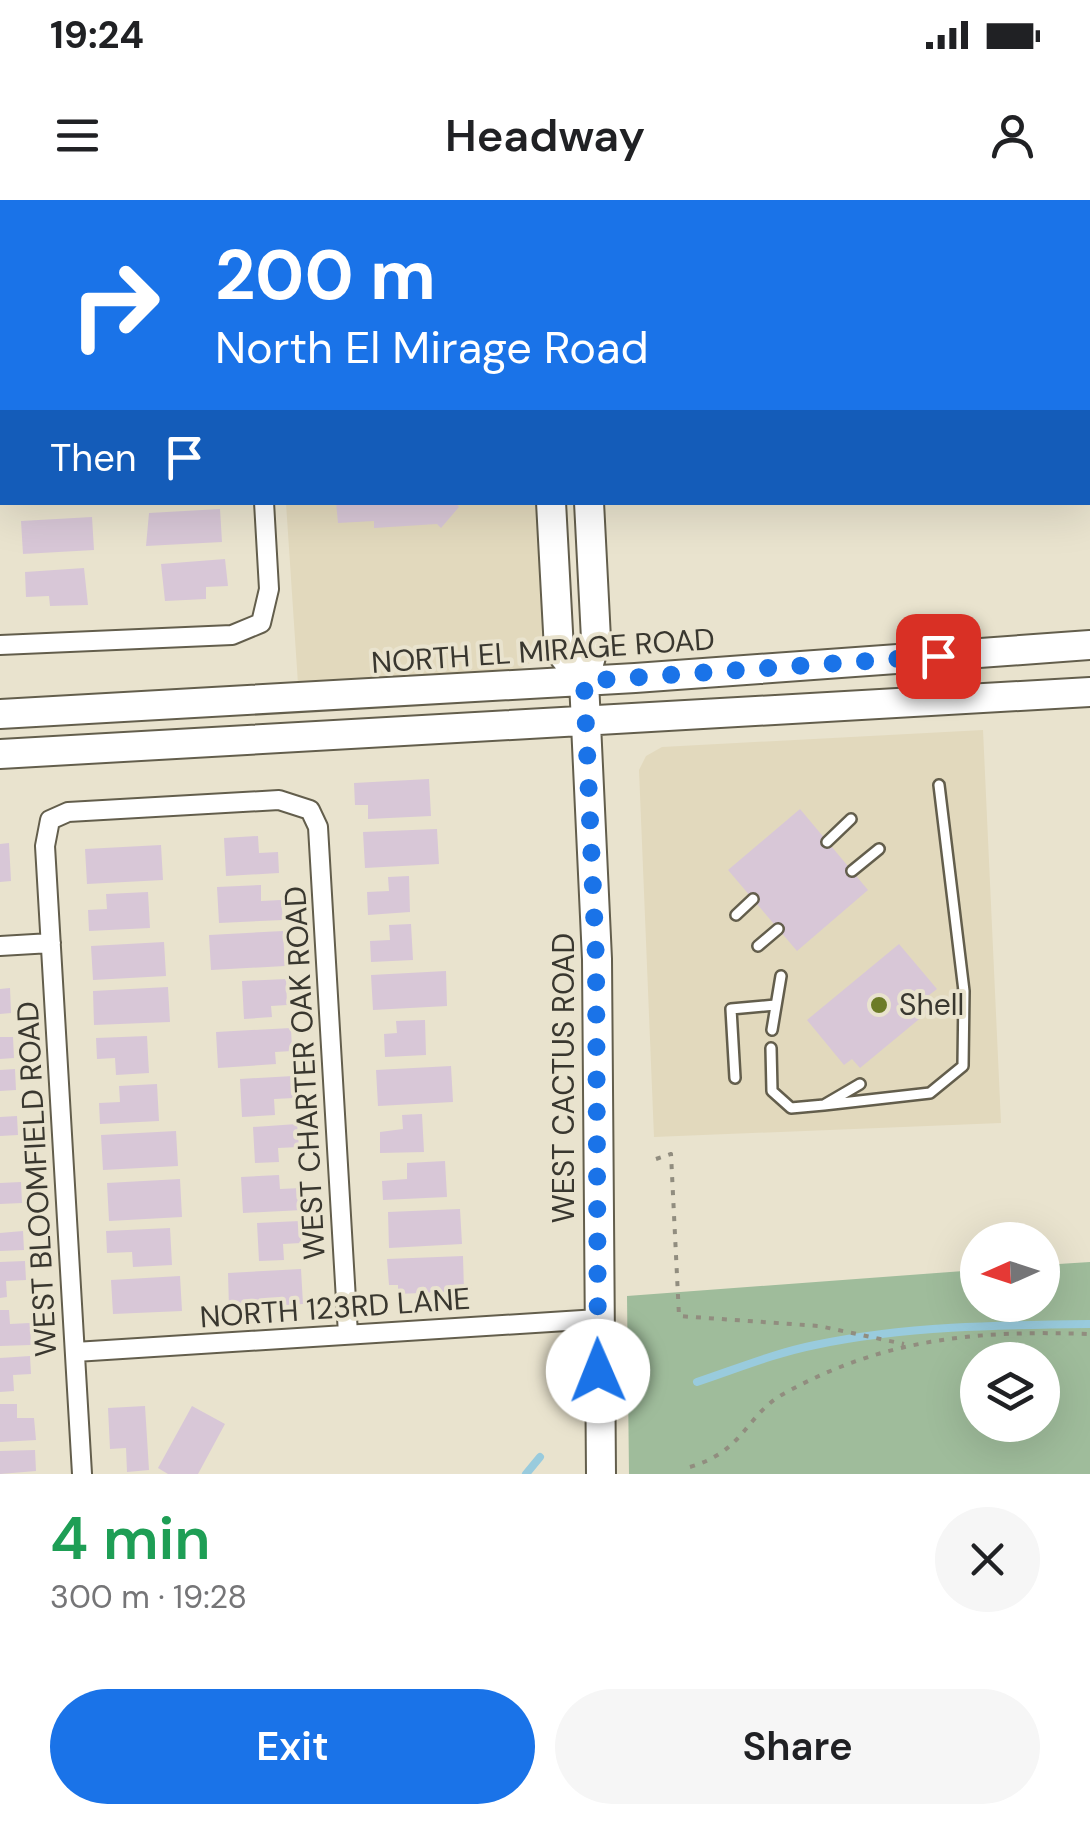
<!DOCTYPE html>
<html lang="en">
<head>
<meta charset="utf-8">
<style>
	:root { --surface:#fff; --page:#f6f6f6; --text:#202124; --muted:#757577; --accent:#1a73e8 }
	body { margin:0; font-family:"DM Sans",sans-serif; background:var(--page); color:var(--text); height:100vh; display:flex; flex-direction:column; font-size:38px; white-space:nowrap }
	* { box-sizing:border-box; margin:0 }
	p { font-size:32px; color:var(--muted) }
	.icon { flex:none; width:55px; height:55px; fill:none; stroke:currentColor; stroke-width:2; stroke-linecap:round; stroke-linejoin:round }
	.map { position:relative; height:1274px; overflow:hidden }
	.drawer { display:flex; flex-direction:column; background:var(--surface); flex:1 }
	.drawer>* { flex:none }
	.banner { position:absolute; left:0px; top:0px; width:1090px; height:305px; box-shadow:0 10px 40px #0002; background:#1a73e8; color:#fff; overflow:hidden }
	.needle { width:65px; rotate:267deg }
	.controls { position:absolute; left:960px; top:1022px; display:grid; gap:20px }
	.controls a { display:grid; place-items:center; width:100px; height:100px; border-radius:50%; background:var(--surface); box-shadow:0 10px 40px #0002; font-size:50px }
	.pin { position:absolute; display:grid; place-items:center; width:85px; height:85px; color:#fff; margin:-42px; border-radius:20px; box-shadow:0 5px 15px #0006 }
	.me { position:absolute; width:110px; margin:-55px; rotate:359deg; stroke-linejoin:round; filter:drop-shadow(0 0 8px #0008) }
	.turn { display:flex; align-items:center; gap:35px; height:210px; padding:0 50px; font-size:45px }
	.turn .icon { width:130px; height:130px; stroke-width:2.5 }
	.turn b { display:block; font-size:70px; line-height:85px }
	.then { display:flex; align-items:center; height:95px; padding:0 50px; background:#0003; gap:20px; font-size:38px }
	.round { display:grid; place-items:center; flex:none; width:105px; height:105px; border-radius:52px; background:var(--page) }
	.headline { display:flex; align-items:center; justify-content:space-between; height:170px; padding:0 50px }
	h1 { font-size:60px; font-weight:600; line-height:75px; color:#1e9e55 }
	.cta { display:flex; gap:20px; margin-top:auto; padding:20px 50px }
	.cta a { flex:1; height:115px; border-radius:60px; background:var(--accent); color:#fff; font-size:40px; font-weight:600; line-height:115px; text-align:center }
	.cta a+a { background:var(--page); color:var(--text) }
	.status { display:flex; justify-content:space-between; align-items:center; height:70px; padding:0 50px; background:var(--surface); direction:ltr }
	.status svg { height:28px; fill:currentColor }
	header { display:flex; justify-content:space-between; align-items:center; height:130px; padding:0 50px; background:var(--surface); font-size:45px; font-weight:600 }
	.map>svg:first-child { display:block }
	.built { fill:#e2d9bd }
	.green { fill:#9fbc9b; fill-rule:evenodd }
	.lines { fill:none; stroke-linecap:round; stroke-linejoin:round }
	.stream { stroke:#99cbdd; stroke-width:8 }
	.building { fill:#d8c7d7 }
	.lane-casing { stroke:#635e4c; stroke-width:14 }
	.street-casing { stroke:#635e4c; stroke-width:22 }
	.secondary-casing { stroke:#635e4c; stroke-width:32 }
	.path { stroke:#918d7f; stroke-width:4; stroke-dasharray:5 8; stroke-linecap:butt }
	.lane { stroke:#fff; stroke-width:9 }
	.street { stroke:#fff; stroke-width:18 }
	.secondary { stroke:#fff; stroke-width:28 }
	.route { stroke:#1a73e8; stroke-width:18; stroke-dasharray:0 32.4 }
	.poi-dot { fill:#6c7b28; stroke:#e9e3ce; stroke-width:4 }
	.labels { text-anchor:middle; stroke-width:8; stroke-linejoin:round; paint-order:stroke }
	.street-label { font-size:30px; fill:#39372f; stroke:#e9e3ce }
	.poi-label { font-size:30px; fill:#39372f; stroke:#e9e3ce; text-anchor:start }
</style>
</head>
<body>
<div class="status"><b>19:24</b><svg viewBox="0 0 49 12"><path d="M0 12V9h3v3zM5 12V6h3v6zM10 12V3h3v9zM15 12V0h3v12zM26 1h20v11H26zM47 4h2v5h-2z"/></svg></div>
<header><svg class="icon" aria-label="menu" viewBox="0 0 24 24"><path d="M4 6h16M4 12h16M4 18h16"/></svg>Headway<svg class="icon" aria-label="person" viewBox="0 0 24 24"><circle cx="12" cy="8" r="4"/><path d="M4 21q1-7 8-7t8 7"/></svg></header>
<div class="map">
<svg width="1090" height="1274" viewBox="0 0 1090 1274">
	<rect width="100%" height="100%" fill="#e9e3ce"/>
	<path class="built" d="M286,303H537L544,442L537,459L518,470L298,484Z
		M983,530L1001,923L654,937L639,570L646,556L662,547Z"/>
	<path class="green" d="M1090,1062V1274H629L627,1096L977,1070L978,1105H1042L1043,1065ZM978,1160H1042V1225H978Z"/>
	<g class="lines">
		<path class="stream" d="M697,1182C736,1169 775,1153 815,1145C905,1126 998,1125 1090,1124
			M526,1274L540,1257"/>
	</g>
	<path class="building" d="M336,302H455L459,307L441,328L437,324L374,328V321L338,323Z
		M220,309L222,342L146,346L149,313Z
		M92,317L94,350L23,354L21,321Z
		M225,359L228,386L206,387V399L165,401L161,364Z
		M84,368L88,405L50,406L49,396L26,397L25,372Z
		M429,579L431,616L368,619V605H355L354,583Z
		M800,609L868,690L797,751L728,670Z
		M437,629L439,664L365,668L363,632Z
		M258,636L259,653L278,652L279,673L226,676L224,638Z
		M9,643L11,681L0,682V644Z
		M161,645L163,680L87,684L85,649Z
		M409,676L410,712L368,715L367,692L389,691L388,677Z
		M261,685V701L281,700L283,720L219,723L217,687Z
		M148,692L150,728L89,731L88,710L107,709L106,694Z
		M411,724L413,760L371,762L370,741L390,740L389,725Z
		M283,731L285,766L211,770L209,735Z
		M164,742L166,776L93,780L91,746Z
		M899,744L937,789L928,796L935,806L860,868L852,859L844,865L807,820Z
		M446,771L447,806L373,810L371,775Z
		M286,779L287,805L271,806L272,817L244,819L242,781Z
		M168,787L170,822L94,825L93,791Z
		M10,788L11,813L0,814V789Z
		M425,820L426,855L385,857L384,834L397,833L396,821Z
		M291,828L292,851L275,852L276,864L218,868L216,832Z
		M147,836L149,873L116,875L115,858L97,859L96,838Z
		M0,837H13L14,858L0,859Z
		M451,866L453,902L378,906L376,870Z
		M15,869L16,890L0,891V870Z
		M293,876L294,898L274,899L275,915L242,917L240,879Z
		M157,884L159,921L100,924L99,903L120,902L119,886Z
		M422,914L424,952L380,953V932L403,929L402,915Z
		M17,916L18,935L0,936V917Z
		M297,924L299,947L278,948L279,962L255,963L253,927Z
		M176,931L178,966L103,970L101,935Z
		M445,961L447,997L383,1000L382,981L407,979V963Z
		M279,975L280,989L301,988L302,1010L243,1013L241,977Z
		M180,979L182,1017L109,1021L107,983Z
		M21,982L22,1003L0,1004V983Z
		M460,1009L462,1044L389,1048L388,1012Z
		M300,1021L301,1043L283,1044L284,1060L259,1061L257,1023Z
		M170,1028L172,1065L133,1067L132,1052L107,1053L106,1031Z
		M23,1031L24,1050L0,1051V1033Z
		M463,1056L464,1091L398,1094V1085H389L387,1059Z
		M25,1061L26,1080L6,1081L7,1097L0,1098V1062Z
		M301,1069L303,1104L229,1108L228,1073Z
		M180,1076L182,1111L113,1114L111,1080Z
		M0,1110H9L10,1124L30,1123L31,1145L0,1146Z
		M30,1156L31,1174L13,1175L14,1191L0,1192V1158Z
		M0,1204H17V1218H34L36,1240L0,1242Z
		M145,1206L149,1270L127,1272L126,1248L110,1249L108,1208Z
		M192,1206L225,1224L198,1274H168L158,1268Z
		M35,1250L36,1271L0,1274V1251Z"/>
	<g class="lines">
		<defs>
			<path id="lane" d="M827,642L851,619
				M852,671L879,649
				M736,715L753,699
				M758,746L778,729
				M947,809L964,791
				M772,830L781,776
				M771,848L772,891L791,908L824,905L860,884
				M735,878L731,809L775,805
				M824,905L930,893L963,866L964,791L939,585"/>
			<path id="street" d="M245,0V2
				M0,445L232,435L261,423L269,389L264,302
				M0,746L51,743
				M75,1152L598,1119
				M82,1274L45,646L50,620L68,612L279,600L310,610L318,627L348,1134"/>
			<path id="secondary" d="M534,0V2
				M573,0V2
				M551,302L559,450L584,481
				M589,302L596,439L584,481L597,759L601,1274
				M0,514L635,478L1090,445
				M0,554L1090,492"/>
		</defs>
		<use href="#lane" class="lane-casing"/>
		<use href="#street" class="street-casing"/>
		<use href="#secondary" class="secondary-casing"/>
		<path class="path" d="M656,959L671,954L679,1116L819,1126L904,1144
			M690,1267C745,1251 746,1214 785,1193C885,1138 979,1130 1090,1134"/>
		<use href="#lane" class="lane"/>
		<use href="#street" class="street"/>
		<use href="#secondary" class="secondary"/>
	</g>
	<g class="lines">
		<path class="route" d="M598,1171L596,759L584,481L938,456"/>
	</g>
	<circle class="poi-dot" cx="879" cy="805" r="10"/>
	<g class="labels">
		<g class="street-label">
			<text transform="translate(543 451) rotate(-4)" y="10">NORTH EL MIRAGE ROAD</text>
			<text transform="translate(305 873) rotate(-93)" y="10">WEST CHARTER OAK ROAD</text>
			<text transform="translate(564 878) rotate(-90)" y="10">WEST CACTUS ROAD</text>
			<text transform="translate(37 979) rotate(-93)" y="10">WEST BLOOMFIELD ROAD</text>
			<text transform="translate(335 1108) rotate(-4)" y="10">NORTH 123RD LANE</text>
		</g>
		<g class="poi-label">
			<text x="899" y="815">Shell</text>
		</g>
	</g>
</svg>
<div class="controls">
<a><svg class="needle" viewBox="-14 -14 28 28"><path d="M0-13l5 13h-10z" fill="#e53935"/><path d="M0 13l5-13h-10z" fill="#757577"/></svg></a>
<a><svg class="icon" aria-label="layers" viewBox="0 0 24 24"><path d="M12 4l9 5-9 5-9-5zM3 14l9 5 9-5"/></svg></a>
</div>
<div class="pin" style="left:938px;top:456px;background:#d93025"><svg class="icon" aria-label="arrive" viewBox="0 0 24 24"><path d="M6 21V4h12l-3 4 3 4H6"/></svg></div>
<svg class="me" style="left:598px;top:1171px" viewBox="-20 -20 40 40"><circle r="19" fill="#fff"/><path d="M0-13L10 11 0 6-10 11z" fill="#1a73e8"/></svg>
<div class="banner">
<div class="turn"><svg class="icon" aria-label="right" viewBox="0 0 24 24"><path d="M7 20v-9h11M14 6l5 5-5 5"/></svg><div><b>200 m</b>North El Mirage Road</div></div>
<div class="then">Then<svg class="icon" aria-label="arrive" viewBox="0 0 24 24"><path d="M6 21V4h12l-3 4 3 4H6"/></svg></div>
</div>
</div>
<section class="drawer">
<div class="headline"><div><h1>4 min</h1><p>300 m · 19:28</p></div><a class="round"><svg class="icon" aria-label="close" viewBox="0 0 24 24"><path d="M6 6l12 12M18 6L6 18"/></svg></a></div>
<div class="cta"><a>Exit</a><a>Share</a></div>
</section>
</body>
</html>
